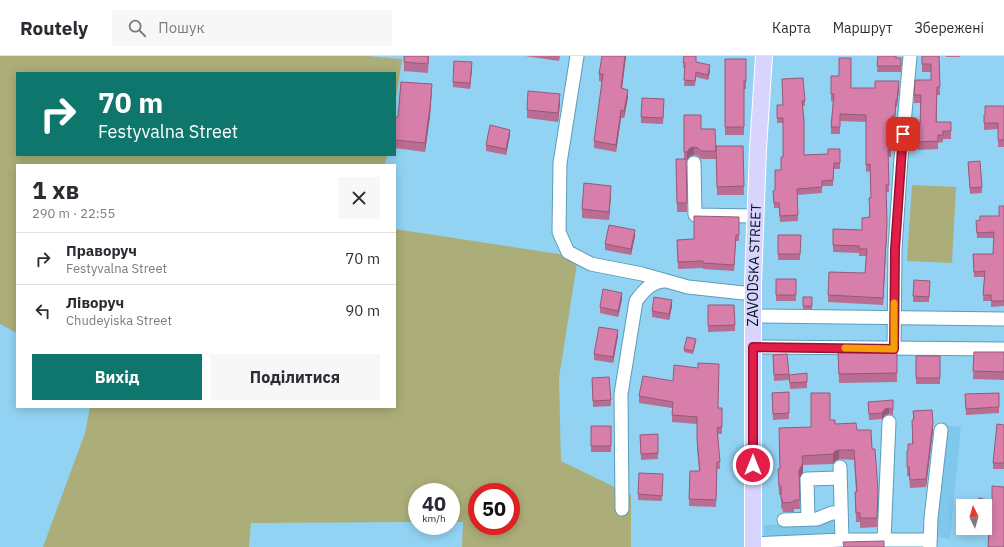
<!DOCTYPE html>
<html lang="uk">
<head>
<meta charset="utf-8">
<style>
	:root { --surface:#fff; --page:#f7f7f7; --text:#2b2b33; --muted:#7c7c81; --line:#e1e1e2; --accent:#0f766e }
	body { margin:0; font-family:"IBM Plex Sans",sans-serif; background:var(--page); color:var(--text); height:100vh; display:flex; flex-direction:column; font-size:15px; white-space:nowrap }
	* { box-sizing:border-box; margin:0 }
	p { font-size:13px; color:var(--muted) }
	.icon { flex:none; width:22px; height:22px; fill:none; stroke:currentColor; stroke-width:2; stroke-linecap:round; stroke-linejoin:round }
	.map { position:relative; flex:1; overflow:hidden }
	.panel { position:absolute; left:16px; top:108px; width:380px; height:244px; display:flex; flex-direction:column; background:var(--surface); border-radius:0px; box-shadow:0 2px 10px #0003 }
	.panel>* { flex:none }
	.hud { position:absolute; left:16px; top:16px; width:380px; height:84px; border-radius:0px; box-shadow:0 2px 10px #0003; background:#0f766e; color:#fff; overflow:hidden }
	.needle { width:26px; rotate:355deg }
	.fabs { position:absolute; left:956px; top:443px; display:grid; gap:8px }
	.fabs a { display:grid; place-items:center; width:36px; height:36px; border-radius:0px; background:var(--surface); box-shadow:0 2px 10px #0003; font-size:20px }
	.speed { position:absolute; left:408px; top:427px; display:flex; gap:8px; font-size:20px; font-weight:700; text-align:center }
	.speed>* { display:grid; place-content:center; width:52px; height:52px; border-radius:50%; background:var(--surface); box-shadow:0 2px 10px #0003; line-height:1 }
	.speed small { font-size:10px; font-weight:400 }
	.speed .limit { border:6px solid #d22; background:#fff; color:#111 }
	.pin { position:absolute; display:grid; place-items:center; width:34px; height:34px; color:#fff; margin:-17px; border-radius:8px; box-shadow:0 2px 6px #0006 }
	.me { position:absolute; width:44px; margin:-22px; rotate:0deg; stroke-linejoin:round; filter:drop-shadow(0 0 3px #0008) }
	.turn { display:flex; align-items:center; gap:14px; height:84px; padding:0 16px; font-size:18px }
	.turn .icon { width:52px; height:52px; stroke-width:2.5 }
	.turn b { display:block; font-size:28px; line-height:34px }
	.round { display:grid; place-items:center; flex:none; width:42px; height:42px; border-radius:0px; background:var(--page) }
	.overview { display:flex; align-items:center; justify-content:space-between; height:68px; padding:0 16px }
	h1 { font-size:24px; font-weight:700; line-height:30px }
	.action { display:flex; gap:8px; margin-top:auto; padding:8px 16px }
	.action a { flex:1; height:46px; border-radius:0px; background:var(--accent); color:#fff; font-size:16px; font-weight:700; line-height:46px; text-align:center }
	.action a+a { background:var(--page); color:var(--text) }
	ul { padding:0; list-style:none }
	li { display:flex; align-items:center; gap:12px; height:52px; padding:0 16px; border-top:1px solid var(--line) }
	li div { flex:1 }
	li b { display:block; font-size:15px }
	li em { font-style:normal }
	header { display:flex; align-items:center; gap:24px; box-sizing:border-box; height:56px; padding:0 20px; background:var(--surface); border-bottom:1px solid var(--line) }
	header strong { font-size:19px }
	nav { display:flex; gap:22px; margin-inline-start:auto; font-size:14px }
	.search { width:280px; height:36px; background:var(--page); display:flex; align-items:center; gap:10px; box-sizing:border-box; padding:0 14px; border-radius:0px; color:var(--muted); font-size:15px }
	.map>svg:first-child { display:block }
	.built { fill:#7fc8ec }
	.green { fill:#acae79; fill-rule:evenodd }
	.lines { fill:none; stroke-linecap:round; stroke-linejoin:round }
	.minor-casing { stroke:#5c9cba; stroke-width:15 }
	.major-casing { stroke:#fff; stroke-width:18 }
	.minor { stroke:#fff; stroke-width:13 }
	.major { stroke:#d9d4fd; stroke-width:16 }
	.wall { fill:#b96d92 }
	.shaded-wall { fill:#965977 }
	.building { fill:#d77faa; stroke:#965977 }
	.route-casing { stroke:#92132f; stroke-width:10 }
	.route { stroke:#e11d48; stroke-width:7 }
	.slow { stroke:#f59e0b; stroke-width:7 }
	.labels { text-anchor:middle; stroke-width:3; stroke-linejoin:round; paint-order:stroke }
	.street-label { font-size:14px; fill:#001520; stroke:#abdff8 }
</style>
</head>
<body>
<header>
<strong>Routely</strong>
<div class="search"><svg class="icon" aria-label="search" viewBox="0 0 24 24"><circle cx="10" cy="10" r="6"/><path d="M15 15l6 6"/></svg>Пошук</div>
<nav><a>Карта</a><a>Маршрут</a><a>Збережені</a></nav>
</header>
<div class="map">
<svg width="1004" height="491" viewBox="0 0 1004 491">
	<rect width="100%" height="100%" fill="#92d3f3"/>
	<path class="built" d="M948,370L961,371L950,483L936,481Z
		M826,462H833L834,482L764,484V469L826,467Z"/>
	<path class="green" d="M0,0H367L402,3L395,47V17H17V99H387L385,109H17V277L0,268Z
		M912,129L956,131L952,207L907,205Z
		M395,173L578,201L559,322L561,405L631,439V491H462L463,466H451V436H417V466L251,467L249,491H43L85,377L90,351H395ZM477,436H511V470H477Z"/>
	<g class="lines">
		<defs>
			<path id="minor" d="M577,0L560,107L559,176L568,196L591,208L642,218L688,231L753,238
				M694,107L695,159L755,160
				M753,260L1004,263
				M753,291L1004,293
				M894,293L895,193L901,102L910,0
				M840,411L842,484
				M622,453L621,338L636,245C644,234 653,224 667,225
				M808,463L807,423L840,422
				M784,464L817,463L832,457H841
				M884,484L889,366
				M753,488L842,484H930
				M930,491L931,462L941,374"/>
			<g id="major">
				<path id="s1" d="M753,491V227L758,93L764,0"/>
			</g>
		</defs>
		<use href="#minor" class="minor-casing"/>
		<use href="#major" class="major-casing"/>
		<use href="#minor" class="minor"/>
		<use href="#major" class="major"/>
	</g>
	<path class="wall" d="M404,0H429L428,17L404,15Z
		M525,0H560L559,5Z
		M626,0L622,33L628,41L624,62H621L616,96L594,92V85L602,26L599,25V18Z
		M684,0H696V6L710,15L708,24L696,21L695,30H684L685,12H683Z
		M878,0L896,2L901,8V16H877Z
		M922,0H939L940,39H937V66H951V83H943V86L938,87V93L918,94V69H920V47H914V39L931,24V16H922Z
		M946,0H960V1H946Z
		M725,3H746V33H744V79H725Z
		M472,12L470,33L453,31V26Z
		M831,20L851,32H899L897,51H896L895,67H892L891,101H888L889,136H886L887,174L883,249L828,246V239L865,217L866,200H859V197L833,196V173L862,174L869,161L871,142L870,115L866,116V66L840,65V78H831V71L833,45H831Z
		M782,23L805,45V50H803L804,99L828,98L840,93V113H834L833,130H822V137L797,139L798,165L780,166L779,152H774L773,135L775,134L781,114L783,101V67H777V55L783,49Z
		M432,36L430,60L425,96L395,92V61H398Z
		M560,47L558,66L527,62V54Z
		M664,49L663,68L641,67V61Z
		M1004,50V91H998V73L984,74V59H985Z
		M684,59L701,73H715L716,103H701L698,100L694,99L690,100L687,104H686L687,156H677L676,103H684Z
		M510,79L506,99L486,95V89Z
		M716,90H743L744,139H717Z
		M968,106L982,131V137L970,138Z
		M611,138L609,164L582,162V153Z
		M1004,150V250L991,251V245H983L984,221H974L973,198H993L994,182H977L976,165L980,164L999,160Z
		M739,161V185H736L734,215L703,213V212L678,213L677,190L694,183Z
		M778,179L801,185L800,204H778Z
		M635,180L631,199L605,194V188Z
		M776,223H796V245H776Z
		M914,224L930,225L929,246H913Z
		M803,241H812V253H803Z
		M622,243L618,261L600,257V251Z
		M708,249L735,269V275L708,276Z
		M672,250L669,264L652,261V255Z
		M618,280L613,307L594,304V298Z
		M696,286L693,298L684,296V293Z
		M897,295V326L839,327L838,296Z
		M974,296H1004V324L973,323Z
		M773,299L789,318V324L774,325Z
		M916,300H940V328H916Z
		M789,319L807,326V332L790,333Z
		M592,322L611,344V350L593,351Z
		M789,336V363L773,364L772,337Z
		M999,337V357L966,359L965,338Z
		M639,340L718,352H722V378H718L720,413H717L716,451L689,450L690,415H699L697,391V368L672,366V352L639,347Z
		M868,346L893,354V359L889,358L885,359L882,363L869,364Z
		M913,355L933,374L926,431L910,432L909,420H907V395H908V388H912V364H913Z
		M830,364L835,368L857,374L872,393L878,444L877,471L860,472V466H856L855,436H856L854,404L839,403L835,405L833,408L803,409V416L799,423L800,453H794V456H783L782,452H781V439H779L778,413H780L811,371Z
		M1004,369V413H993V407Z
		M591,370H611V396H591Z
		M658,378V403L641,404L640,379Z
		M663,424L662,445L638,444V438Z
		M992,445L990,460L985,459V450Z"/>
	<path class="shaded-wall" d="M625,0H626L621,40V32Z
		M472,6V12L470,33V27Z
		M710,9V15L708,24V19Z
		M899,25V32L897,51V44Z
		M432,28L430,60L425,96V87Z
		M628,34V41L624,62V55Z
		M560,38V47L558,66V57Z
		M621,54V62L616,96V89Z
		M510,74V79L506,99V93Z
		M694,91V99L690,100L687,104V96L690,92Z
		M611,130V138L609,164V156Z
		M887,167V174L883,249V242Z
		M635,174V180L631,199V193Z
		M622,237V243L618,261V255Z
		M672,244V250L669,264V258Z
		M618,274V280L613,307V301Z
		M889,352V358L885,359L882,363V357L885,353Z
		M933,366V374L926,431V423Z
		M839,394V403L835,405L833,408V398L835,395Z
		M803,407V416L799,423V414Z"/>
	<path class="building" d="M404,0H428V8L404,6Z
		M602,0H625L621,32L628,34L624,55L621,54L616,89L594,85L603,18H599Z
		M684,0H696V6L710,9L708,19L696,16L695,25L684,24L685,7H683Z
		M878,0H896V2H901V10H877Z
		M922,0H939L940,31H937L936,66H951V75H943V79H938V85L918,86V69H920L921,39H914L915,24H931V8H922Z
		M839,2H851V32H875V25H899L897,44H896L895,60H892L891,94H888L889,129H886L887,167L883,242L828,239L829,216L865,217L867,193H859V190L833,189V173L862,174V162L870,161L869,142H871L870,108L866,109V59L840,58V71H831L834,38H831V20H839Z
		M725,3H746V25H744V71H725Z
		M454,5L472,6L470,27L453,26Z
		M803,22L805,45H802L804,64V99L828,98V93H840V107H834L833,124L822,125V131L797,133L798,159L780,160L779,147H774L773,135L775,134V114H781V101H783V62H777V49H783L782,23Z
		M401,26L432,28L430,51L425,87L395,84V61H398Z
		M528,35L560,38L558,57L527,54Z
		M642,42L664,43L663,62L641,61Z
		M985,50H1004V84H998V67H984V59H985Z
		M684,59H701V73H715L716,95H701L698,92L694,91L690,92L687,96H684Z
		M490,69L510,74L506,93L486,89Z
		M716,90H743L744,130L717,131Z
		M676,103H686L687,147H677Z
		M980,105L982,131L970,132L968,106Z
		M584,127L611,130L609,156L582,153Z
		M999,150H1004V245H991V239H983L985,215L974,216L973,198H993L994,176L977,177L976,165L980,164V160H999Z
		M694,160L739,161V179H736L734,209L703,207V205L678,206L677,184L694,183Z
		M609,169L635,174L631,193L605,188Z
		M778,179H801L800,198H778Z
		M776,223H796V239H776Z
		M914,224L930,225L929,241L913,240Z
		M603,233L622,237L618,255L600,251Z
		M654,241L672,244L669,258L652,255Z
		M803,241H812V250H803Z
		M708,249H734L735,269L708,270Z
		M599,271L618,274L613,301L594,298Z
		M687,281L696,283L693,295L684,293Z
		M897,295V317L839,318L838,296Z
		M974,296H1004V316L973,315Z
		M787,298L789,318L774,319L773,299Z
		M916,300H940V322H916Z
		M698,307L719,308L718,352H722V371L717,372L720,406H717L716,444L689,443L690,415H700L697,384V361L672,359L673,346L639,340L643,320L673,325L674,309L698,312Z
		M807,317V326L790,327L789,319Z
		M609,321L611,344L593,345L592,322Z
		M789,336V357L773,358L772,337Z
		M811,337H830V364H835V368L856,367L857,374H871L872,393H875L878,434L877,462H860V457H856L855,436H857L854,394H839L835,395L833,398L802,400L803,407L799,414L800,444H794V446L783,447L782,443H781V430H779L778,413H780L779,372L811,371Z
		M999,337V351L966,353L965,338Z
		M893,344V354L889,352L885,353L882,357L869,358L868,346Z
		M932,354L933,366L926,423L910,424L909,411H907V395H908V388H913L912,364L914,363L913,355Z
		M997,368L1004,369V407H993Z
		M591,370H611V390H591Z
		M658,378V397L641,398L640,379Z
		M639,417L663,418L662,440L638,438Z
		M992,430L1004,431V491H988L990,455L985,453V450H977L979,442L992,445Z
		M884,485V491H844L843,486Z"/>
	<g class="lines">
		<defs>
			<path id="route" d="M753,409V291L894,293L895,193L903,78"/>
		</defs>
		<use href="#route" class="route-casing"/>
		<use href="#route" class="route"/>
		<path class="slow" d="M845,292L894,293V247"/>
	</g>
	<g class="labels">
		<g class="street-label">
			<text dy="5" stroke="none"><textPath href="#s1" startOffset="282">ZAVODSKA STREET</textPath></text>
		</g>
	</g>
</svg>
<div class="fabs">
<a><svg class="needle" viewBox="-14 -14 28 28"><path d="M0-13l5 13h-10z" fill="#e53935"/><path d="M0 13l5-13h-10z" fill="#7c7c81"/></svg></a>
</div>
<div class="speed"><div>40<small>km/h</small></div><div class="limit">50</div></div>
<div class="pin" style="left:903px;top:78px;background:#d93025"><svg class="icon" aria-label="arrive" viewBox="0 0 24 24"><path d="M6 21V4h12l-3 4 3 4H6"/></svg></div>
<svg class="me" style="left:753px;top:409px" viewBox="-20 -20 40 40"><circle r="17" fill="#e11d48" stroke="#fff" stroke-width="3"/><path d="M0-11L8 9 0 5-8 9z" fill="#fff"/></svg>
<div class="hud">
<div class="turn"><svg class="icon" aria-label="right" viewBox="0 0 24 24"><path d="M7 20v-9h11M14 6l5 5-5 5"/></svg><div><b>70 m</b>Festyvalna Street</div></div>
</div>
<section class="panel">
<div class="overview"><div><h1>1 хв</h1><p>290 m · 22:55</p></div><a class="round"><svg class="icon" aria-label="close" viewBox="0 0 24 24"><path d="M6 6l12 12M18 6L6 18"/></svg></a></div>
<ul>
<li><svg class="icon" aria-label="right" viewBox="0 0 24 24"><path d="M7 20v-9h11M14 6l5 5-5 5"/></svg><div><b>Праворуч</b><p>Festyvalna Street</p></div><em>70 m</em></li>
<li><svg class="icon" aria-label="left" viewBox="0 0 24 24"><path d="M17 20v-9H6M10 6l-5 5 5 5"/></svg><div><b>Ліворуч</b><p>Chudeyiska Street</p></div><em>90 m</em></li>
</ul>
<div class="action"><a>Вихід</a><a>Поділитися</a></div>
</section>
</div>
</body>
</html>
